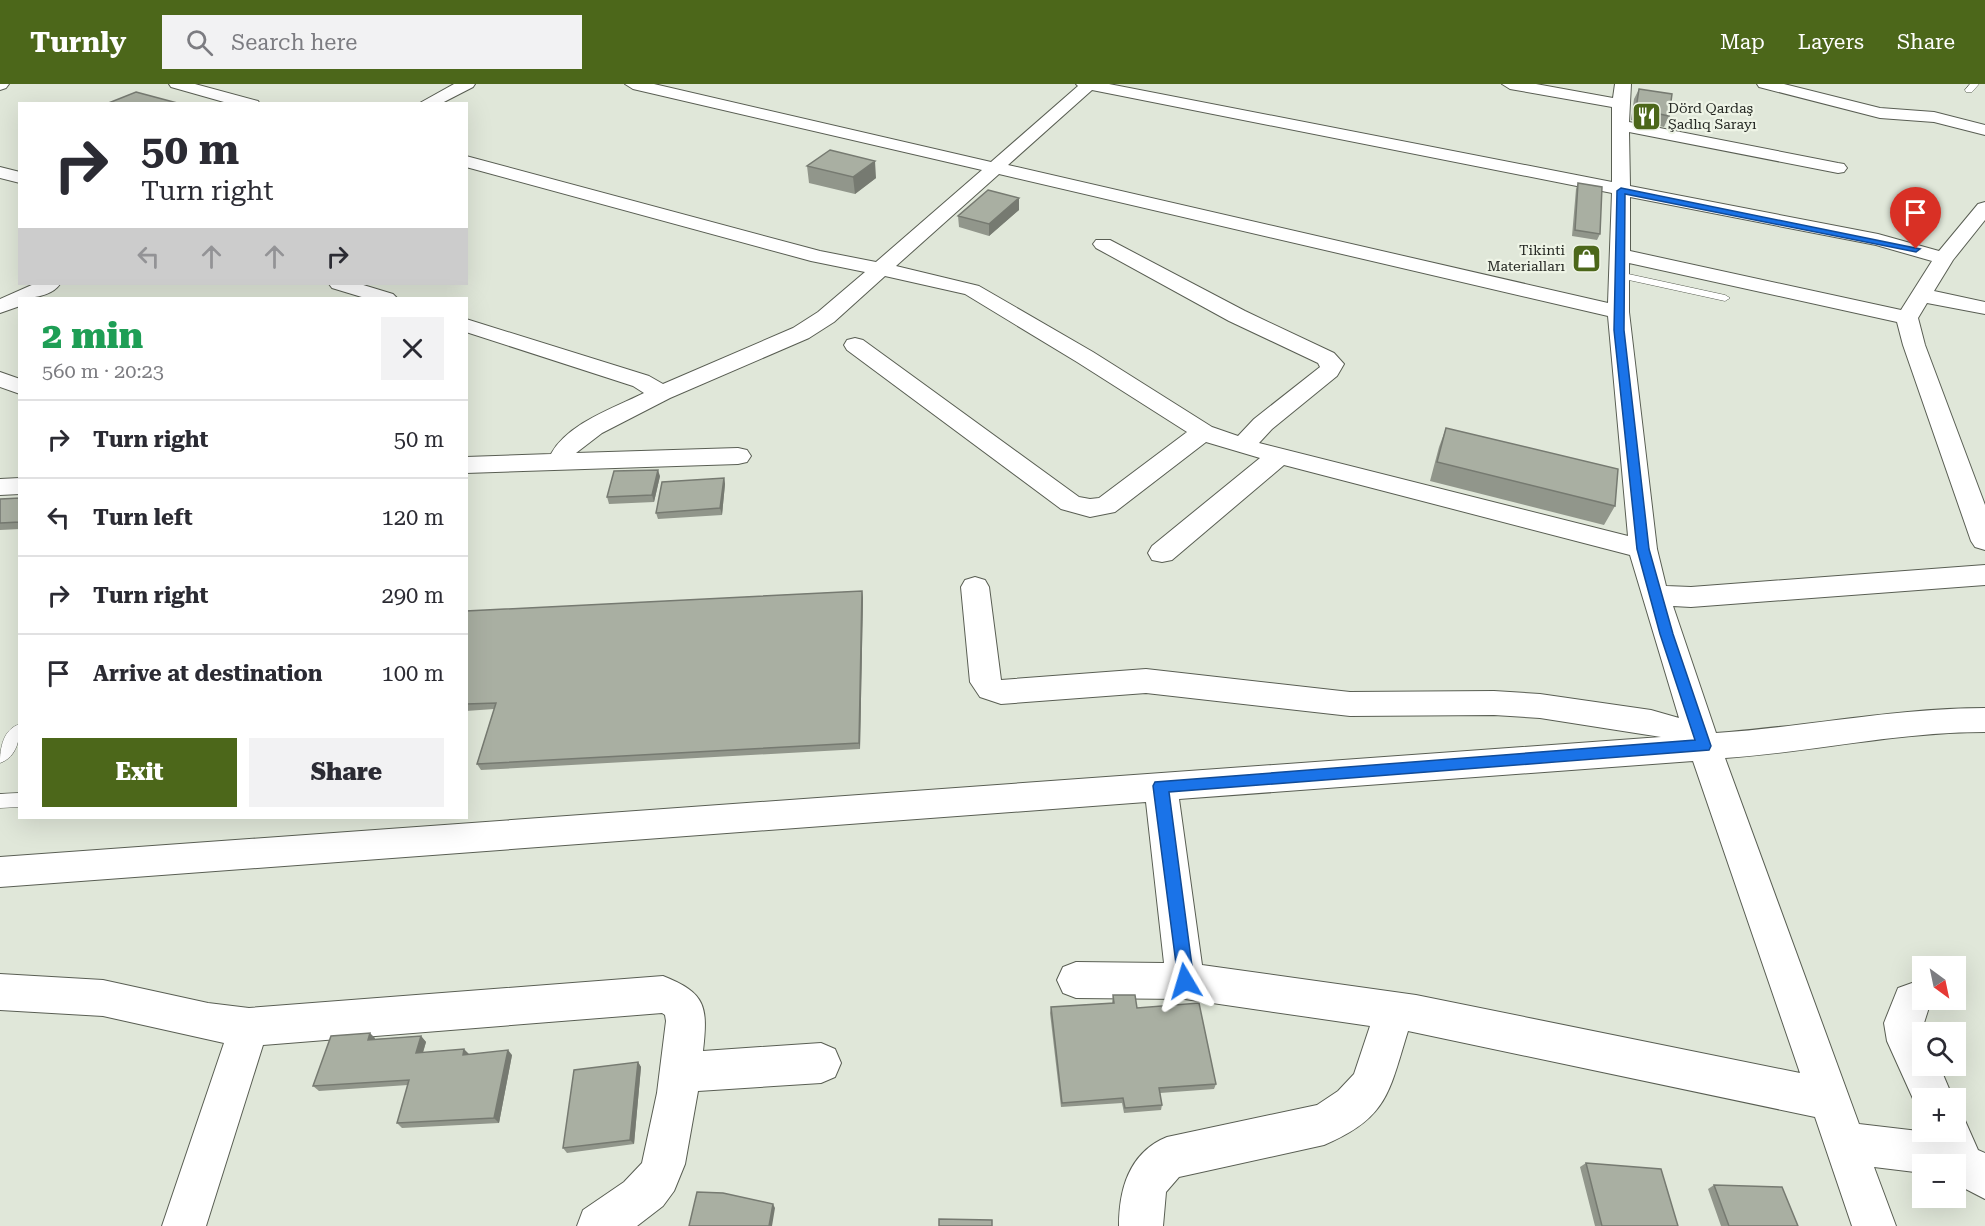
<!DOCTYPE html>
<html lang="en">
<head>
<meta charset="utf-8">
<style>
	:root { --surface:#fff; --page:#f2f2f3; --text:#2b2b33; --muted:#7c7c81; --line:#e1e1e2; --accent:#4c671a }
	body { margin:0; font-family:"Roboto Serif",serif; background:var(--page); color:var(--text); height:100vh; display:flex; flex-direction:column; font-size:22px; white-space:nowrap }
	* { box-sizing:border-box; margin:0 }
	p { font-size:20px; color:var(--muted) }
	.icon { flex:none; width:33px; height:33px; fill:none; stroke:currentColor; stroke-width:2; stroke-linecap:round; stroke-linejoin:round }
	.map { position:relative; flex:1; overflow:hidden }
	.details { position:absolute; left:18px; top:213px; width:450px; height:522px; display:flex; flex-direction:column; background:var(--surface); border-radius:0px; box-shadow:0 6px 24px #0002 }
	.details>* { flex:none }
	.guide { position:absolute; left:18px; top:18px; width:450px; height:183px; border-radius:0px; box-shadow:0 6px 24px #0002; background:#fff; color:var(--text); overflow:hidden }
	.needle { width:39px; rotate:147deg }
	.tools { position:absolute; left:1912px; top:872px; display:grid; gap:12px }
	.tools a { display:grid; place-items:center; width:54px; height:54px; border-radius:0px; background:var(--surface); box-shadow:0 6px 24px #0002; font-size:30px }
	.pin { position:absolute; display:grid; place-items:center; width:51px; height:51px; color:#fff; margin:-62px -26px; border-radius:50% 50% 50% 0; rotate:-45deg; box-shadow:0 0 6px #0007 }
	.pin .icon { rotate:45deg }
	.me { position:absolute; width:66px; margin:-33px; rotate:353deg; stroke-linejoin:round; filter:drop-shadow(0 0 4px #0008) }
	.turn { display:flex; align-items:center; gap:21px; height:126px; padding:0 24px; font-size:27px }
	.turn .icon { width:78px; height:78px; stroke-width:2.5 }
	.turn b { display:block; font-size:42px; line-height:51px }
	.lanes { display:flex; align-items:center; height:57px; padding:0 24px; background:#0003; justify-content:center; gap:30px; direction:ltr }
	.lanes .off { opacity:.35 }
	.round { display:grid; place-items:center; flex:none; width:63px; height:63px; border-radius:0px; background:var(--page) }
	.head { display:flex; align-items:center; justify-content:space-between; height:102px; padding:0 24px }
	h1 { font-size:36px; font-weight:800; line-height:45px; color:#1e9e55 }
	.cta { display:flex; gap:12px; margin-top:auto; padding:12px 24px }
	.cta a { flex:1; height:69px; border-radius:0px; background:var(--accent); color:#fff; font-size:24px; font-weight:800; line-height:69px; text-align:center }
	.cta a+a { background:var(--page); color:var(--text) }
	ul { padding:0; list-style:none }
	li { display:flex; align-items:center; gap:18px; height:78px; padding:0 24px; border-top:2px solid var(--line) }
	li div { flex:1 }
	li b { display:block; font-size:22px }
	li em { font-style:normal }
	header { display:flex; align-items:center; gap:36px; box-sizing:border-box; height:84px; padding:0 30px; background:var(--accent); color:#fff }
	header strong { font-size:28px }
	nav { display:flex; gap:33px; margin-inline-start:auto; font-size:21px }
	.search { width:420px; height:54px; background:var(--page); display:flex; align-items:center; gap:15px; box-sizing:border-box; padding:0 21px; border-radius:0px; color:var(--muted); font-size:22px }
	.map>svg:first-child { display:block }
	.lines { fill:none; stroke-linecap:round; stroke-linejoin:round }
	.lane-casing { stroke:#595e53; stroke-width:1 }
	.street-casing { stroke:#595e53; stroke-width:2 }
	.lane { fill:#fff; fill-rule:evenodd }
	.street { fill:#fff; fill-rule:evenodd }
	.wall { fill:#91968b }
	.shaded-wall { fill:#767a71 }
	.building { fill:#a9afa2; stroke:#767a71; stroke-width:1.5 }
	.route { fill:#1a73e8; stroke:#114b97; stroke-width:1.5 }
	.labels { text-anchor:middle; stroke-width:4.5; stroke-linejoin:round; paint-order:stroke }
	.far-poi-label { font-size:14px; fill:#252823; stroke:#eef4e6; text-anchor:start }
</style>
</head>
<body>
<header>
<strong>Turnly</strong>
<div class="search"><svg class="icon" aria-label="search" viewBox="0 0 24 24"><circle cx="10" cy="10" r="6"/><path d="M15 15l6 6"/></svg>Search here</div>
<nav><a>Map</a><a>Layers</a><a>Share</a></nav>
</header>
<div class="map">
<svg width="1985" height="1142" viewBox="0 0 1985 1142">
	<rect width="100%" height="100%" fill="#e0e7d9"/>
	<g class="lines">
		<defs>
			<path id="lane" d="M1970,0H1979L1972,8H1966L1965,6Z
				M1619,188L1725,211L1730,214L1725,217L1615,193L1614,191Z
				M20,640C20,655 17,673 0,679C0,664 3,645 20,640Z
				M20,709V723L0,724V710Z"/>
			<path id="street" d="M0,0H9L6,4L0,6Z
				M169,0H195L258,17L260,20H231L171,3Z
				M454,0H475L473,3L440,20H418Z
				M625,0H654L991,78L1078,2L1076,0H1109L1612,98V23L1510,5L1502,0H1536L1613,14L1615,0H1631L1629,38L1838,79L1844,80L1847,84L1844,88L1838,89L1629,48L1630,102L1878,150L1939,167L1978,120L1985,118V136L1953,176L1934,207L1985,218V230L1927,219L1918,234L1925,261L1985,421V466L1975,463L1971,457L1903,261L1897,238L1629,179V228L1657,465L1666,502L1691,503L1985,481V501L1691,523L1673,522L1716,649C1806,643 1895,624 1985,624V648C1898,648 1812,668 1725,674L1859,1040L1927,1048L1956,1047V1029L1963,1032L1978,1066L1985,1069V1115L1956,1100V1080H1923V1089L1874,1083L1896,1142H1852L1815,1033L1408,947C1389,1008 1388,1034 1324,1061L1179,1093L1166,1108L1163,1142H1119C1119,1104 1130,1068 1167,1053L1317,1021L1338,1007L1354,990L1370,942L1185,915L1076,914L1063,909L1057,896L1063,883L1076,878L1164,879L1146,718L0,803V773L1661,653L1540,634L1494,631L1350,632L1146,609L1001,620L980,613L970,598L961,503L965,496L975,493L985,496L989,503L1001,596L1146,585L1350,608L1494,607L1540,610L1651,626L1679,634L1630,471L1284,381L1172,476L1162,478L1152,476L1148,469L1152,462L1260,374L1206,358L1115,428L1090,433L1061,425L847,266L844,261L847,256L855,254L863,256L1079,413L1090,415L1099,414L1187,348L1077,278L965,210L885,192L834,238L809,254L670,314L602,349L576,369L738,364L747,366L751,372L747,378L738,380L466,389V373L551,370C568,339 614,324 644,309L633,302L466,248V235L649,292L663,300L793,244L818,228L865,188L811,177L466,83V72L820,167L876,178L982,86L633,5ZM1092,6L1612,109L1608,219L1008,81ZM999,90L1608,232L1628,452L1259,359L1272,345L1337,292L1344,280L1334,269L1245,227L1110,156H1096L1093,160L1096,164L1229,237L1318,279L1320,283L1254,335L1238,352L1212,343L1093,268L979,202L896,182ZM1630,113L1876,161L1932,177L1901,226L1630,167ZM1693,677L1800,989L1416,911L1202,881L1179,715Z
				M1757,0H1784L1880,24L1934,28L1985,41V51L1934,38L1880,34L1759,3Z
				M0,83L20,88V99L0,94Z
				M34,200H60C52,212 33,214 20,214V222L0,229V215Z
				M329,200H360L393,210L397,214H365L332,204Z
				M0,288L20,295V310L0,303Z
				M20,394V410L0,411V395Z
				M0,890L103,896L208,919L249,924L663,892C706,909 708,922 703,967L821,959L835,965L841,979L835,993L821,999L698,1007L685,1080L674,1107L663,1122L637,1142H577L583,1126L624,1098L642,1079L657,1009L666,937L665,931L662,929L263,961L206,1142H162L224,959L103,932L0,926Z
				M1912,899L1923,903V915L1931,917L1924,939L1923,981H1939L1953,1014H1923V1030L1919,1028L1887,957L1884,939L1898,904Z"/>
		</defs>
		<use href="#lane" class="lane-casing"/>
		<use href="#street" class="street-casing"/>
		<use href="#lane" class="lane"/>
		<use href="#street" class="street"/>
	</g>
	<path class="wall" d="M1639,5L1669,32L1664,43L1631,36L1634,15Z
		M807,82L876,94L855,110L809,99Z
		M1578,99L1600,150L1597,156L1572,152L1576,105Z
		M1019,126L989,152L959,143L958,132Z
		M1446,344L1615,422L1604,441L1430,397L1439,363Z
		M660,392L654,418L609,420L607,413Z
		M724,394L725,400L722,431L658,435L656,429Z
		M20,414V445L0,446V415Z
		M862,507L863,514L860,665L481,686L477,680L494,625L466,627V527Z
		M1113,911L1137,924L1216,1000L1214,1005L1160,1009L1162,1021L1161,1026L1124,1029L1122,1019L1061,1023L1050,929L1051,923L1112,919Z
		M421,952L426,958L423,969L512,971L499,1039L402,1044L397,1039L408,1001L319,1007L313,1002L375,954V955Z
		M638,978L641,983L634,1060L567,1069L563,1064Z
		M1586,1079L1678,1142H1595L1580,1083Z
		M1714,1101L1798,1142H1721L1708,1105Z"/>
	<path class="shaded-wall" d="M875,77L876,94L855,110L853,93Z
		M1019,114V126L989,152V140Z
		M658,386L660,392L654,418L652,411Z
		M724,394L725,400L722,431L720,424Z
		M862,507L863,514L860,665L859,659Z
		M370,949L375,954L373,961L368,956Z
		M421,952L426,958L421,974L416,969Z
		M464,965L469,970L463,971Z
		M508,966L512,971L499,1039L494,1034Z
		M638,978L641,983L634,1060L630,1056Z
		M773,1120L775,1124L772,1142H769Z"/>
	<path class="building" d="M1639,5L1672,10L1669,32L1636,25Z
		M136,8L181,20H106Z
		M830,66L875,77L853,93L807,82Z
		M1578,99L1602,103L1600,150L1575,146Z
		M988,106L1019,114L989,140L958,132Z
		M1446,344L1618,385L1615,422L1437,378Z
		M658,386L652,411L607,413L614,387Z
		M724,394L720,424L656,429L662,398Z
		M20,414V438L0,439V415Z
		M862,507L859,659L477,680L496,619L466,620V527Z
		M1113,911H1135L1137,924L1199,919L1216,1000L1159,1004L1162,1021L1125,1024L1123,1014L1062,1019L1051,923L1114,919Z
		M370,949L368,956L421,952L416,969L464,965L463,971L508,966L494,1034L397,1039L409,996L313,1002L331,952Z
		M638,978L630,1056L563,1064L574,986Z
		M1586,1079L1661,1085L1678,1142H1602Z
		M1714,1101L1782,1103L1798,1142H1729Z
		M697,1108L723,1109L773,1120L769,1142H689Z
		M939,1135L992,1136V1142H939Z"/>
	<path class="route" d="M1621,104L1920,165L1916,168L1625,110L1624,246L1649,465L1673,550L1711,662L1709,666L1169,708L1194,897L1191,903L1185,906L1179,903L1153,702L1155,698L1695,656L1660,550L1637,465L1614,246L1617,107Z"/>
	<defs>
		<symbol id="restaurant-square" viewBox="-11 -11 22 22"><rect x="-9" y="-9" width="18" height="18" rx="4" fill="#4c671a" stroke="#eef4e6"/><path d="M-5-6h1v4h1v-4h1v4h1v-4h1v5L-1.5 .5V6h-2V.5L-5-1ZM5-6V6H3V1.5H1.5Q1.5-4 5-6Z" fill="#fff"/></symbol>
		<symbol id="shop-square" viewBox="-11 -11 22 22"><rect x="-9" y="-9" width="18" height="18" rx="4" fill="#4c671a" stroke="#eef4e6"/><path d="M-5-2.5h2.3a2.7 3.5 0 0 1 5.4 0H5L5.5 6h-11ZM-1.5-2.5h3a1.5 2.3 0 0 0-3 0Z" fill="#fff"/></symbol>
	</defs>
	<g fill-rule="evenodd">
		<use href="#restaurant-square" x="1630" y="16" width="33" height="33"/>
		<use href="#shop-square" x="1570" y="158" width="33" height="33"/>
	</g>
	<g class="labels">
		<g class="far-poi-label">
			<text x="1668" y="29">Dörd Qardaş<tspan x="1668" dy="16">Şadlıq Sarayı</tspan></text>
			<text x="1565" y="171" text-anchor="end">Tikinti<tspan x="1565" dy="16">Materialları</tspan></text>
		</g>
	</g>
</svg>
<div class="tools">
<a><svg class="needle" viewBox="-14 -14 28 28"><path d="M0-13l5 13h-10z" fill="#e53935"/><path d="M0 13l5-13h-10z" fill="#7c7c81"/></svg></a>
<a><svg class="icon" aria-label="search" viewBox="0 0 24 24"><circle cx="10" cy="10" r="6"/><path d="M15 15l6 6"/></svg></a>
<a>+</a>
<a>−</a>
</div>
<div class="pin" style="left:1916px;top:165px;background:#d93025"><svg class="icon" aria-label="arrive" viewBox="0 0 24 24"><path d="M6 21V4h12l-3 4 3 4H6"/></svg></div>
<svg class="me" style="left:1185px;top:897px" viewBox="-20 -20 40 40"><path d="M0-17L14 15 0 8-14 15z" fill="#1a73e8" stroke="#fff" stroke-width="4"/></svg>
<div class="guide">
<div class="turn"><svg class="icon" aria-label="right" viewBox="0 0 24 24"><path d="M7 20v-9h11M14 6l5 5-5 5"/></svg><div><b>50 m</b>Turn right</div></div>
<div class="lanes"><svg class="icon off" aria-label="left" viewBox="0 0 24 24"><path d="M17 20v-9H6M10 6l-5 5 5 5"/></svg><svg class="icon off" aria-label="ahead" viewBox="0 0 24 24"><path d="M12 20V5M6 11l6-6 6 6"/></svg><svg class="icon off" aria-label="ahead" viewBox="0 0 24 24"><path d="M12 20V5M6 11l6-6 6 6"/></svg><svg class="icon" aria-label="right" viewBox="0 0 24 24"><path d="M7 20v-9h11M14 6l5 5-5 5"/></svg></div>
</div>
<section class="details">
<div class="head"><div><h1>2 min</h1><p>560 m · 20:23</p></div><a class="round"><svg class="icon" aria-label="close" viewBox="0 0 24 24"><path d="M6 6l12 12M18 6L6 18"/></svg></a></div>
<ul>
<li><svg class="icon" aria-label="right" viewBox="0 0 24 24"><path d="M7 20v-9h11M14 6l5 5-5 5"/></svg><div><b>Turn right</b></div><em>50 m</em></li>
<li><svg class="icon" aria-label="left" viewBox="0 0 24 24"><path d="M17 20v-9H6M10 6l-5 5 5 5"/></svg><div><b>Turn left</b></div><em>120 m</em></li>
<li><svg class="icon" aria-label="right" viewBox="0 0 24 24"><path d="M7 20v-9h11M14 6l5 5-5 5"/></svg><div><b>Turn right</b></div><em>290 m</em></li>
<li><svg class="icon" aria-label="arrive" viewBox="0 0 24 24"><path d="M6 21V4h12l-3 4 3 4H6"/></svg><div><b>Arrive at destination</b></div><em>100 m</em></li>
</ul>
<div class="cta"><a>Exit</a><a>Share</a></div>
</section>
</div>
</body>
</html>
